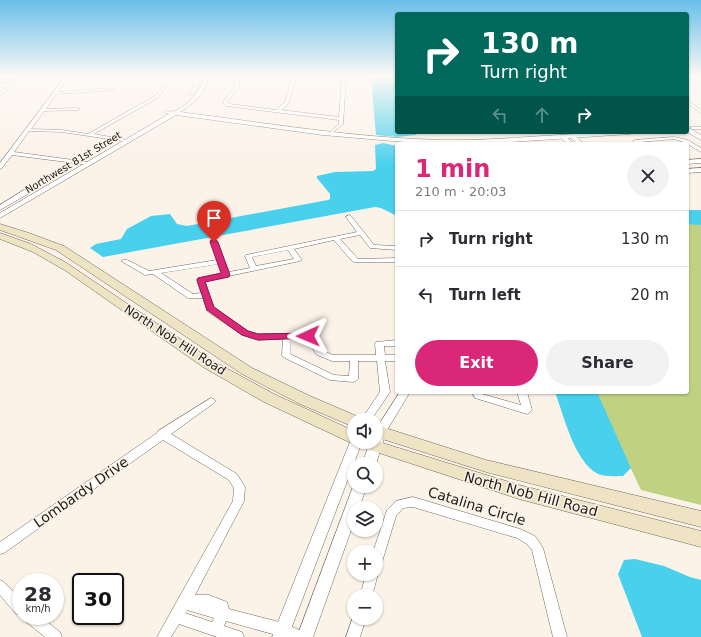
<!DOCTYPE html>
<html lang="en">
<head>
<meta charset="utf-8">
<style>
	:root { --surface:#fff; --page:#f2f2f3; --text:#2b2b33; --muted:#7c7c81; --line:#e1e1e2; --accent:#db2777 }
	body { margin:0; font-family:"DejaVu Sans",sans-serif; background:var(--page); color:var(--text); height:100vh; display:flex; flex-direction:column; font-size:15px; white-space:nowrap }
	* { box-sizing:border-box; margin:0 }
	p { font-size:13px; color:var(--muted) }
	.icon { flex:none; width:22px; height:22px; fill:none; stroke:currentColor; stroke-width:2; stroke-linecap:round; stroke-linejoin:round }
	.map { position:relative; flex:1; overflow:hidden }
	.drawer { position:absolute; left:395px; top:142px; width:294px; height:252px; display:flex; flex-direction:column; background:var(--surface); border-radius:4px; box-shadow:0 1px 3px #0004 }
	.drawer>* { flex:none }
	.guide { position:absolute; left:395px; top:12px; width:294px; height:122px; border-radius:4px; box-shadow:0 1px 3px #0004; background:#00695c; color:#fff; overflow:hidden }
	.tools { position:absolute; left:347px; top:413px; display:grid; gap:8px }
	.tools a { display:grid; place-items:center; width:36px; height:36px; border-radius:50%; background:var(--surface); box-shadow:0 1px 3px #0004; font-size:20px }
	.speed { position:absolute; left:12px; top:573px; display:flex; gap:8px; font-size:20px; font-weight:700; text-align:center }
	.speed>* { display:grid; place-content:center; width:52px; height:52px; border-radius:50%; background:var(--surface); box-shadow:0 1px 3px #0004; line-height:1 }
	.speed small { font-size:10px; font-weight:400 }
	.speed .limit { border:2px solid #111; border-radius:6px; background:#fff; color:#111 }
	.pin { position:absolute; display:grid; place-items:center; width:34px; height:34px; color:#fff; margin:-41px -17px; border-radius:50% 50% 50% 0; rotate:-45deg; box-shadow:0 0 4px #0007 }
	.pin .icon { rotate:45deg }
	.me { position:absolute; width:44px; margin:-22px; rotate:269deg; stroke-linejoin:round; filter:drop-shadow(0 0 3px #0008) }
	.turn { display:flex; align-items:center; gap:14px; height:84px; padding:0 20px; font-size:18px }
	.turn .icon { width:52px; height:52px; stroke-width:2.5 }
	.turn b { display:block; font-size:28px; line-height:34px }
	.lanes { display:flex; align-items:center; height:38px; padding:0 20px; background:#0003; justify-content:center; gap:20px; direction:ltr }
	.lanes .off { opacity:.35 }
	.round { display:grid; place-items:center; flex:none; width:42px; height:42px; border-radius:21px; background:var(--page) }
	.summary { display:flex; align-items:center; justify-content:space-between; height:68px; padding:0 20px }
	h1 { font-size:24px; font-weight:700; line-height:30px; color:var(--accent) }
	.primary-button { display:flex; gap:8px; margin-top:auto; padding:8px 20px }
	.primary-button a { flex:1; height:46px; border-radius:24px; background:var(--accent); color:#fff; font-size:16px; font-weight:700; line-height:46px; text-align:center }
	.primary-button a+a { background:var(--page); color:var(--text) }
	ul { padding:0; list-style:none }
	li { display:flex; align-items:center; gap:12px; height:56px; padding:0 20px; border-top:1px solid var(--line) }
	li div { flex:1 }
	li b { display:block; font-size:15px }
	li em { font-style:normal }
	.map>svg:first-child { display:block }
	.green { fill:#c0d182 }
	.water { fill:#48d0ed }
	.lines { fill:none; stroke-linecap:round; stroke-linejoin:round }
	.minor-casing { stroke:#706960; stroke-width:1 }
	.tertiary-casing { stroke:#706960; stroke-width:1 }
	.secondary-casing { stroke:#706960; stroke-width:1 }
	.minor { fill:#fff; fill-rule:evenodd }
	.tertiary { fill:#fff; fill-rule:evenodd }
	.secondary { fill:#eee3c3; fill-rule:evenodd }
	.route { fill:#db2777; stroke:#8e194d }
	.labels { text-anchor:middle; stroke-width:3; stroke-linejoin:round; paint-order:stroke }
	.far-street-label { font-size:10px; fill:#1f1c18; stroke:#fbf2e8 }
	.street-label { font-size:12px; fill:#1f1c18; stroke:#fbf2e8 }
	.near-street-label { font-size:14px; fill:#1f1c18; stroke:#fbf2e8 }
</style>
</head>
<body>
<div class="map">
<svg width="701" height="637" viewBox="0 0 701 637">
	<rect width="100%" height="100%" fill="#fbf2e8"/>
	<path class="green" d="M687,222H701V505L641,490L595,392H687Z"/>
	<path class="water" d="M371,77H397V90L393,94L397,97V132H416V135L397,137L376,135Z
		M383,143L397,146V216L381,208L375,207L103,257L90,248L96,244L121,239L127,229L151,216L170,214L177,224L187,226L328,200L330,199V194L317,178V176L335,172L373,171L376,169L375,145Z
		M687,210H701V225L687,224Z
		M555,392H597L631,468L623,476C616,476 604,477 598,474C574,461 564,416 555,392Z
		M635,559L664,566L690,577L701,580V637H642L618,574L624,560Z"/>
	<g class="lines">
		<defs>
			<path id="minor" d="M65,77H69L58,92L113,88L115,89L113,90L56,94L46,109L78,108L80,109L78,110L44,111L31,129L62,130L88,134L155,96L160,90L166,77H170L164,90L157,98L94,134L127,140L129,141V142L62,132L29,131L14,152L88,162L90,163V165L12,155L2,168L0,169V163Z
				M236,77H240L238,88L227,102L229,104L276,110L285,102L292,77H296L289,103L281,110L339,117L342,77H346L343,124L331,134L329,133L339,124V120L226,106L223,102L234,88Z
				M687,79L701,81V83L687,81Z
				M0,80H11L15,83L0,96V93L11,83L0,82Z
				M687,100L701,110V113L687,103Z
				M691,127H701V129H691Z
				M560,135H564L574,144H568L560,137Z
				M570,135H574L584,144H578L570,137Z
				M674,137L688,140L701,148V152L684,142L674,139L640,142L642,144H636L633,141L635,140Z
				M701,159V163L687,164V160Z
				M701,168V172L687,173V169Z
				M349,215L351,216L374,245L397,246V250L370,248L360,235L340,239L358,259L397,258V262H354L350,259L334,240L294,249L302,260L300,261L205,281L214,308L248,331L258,334H311L323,351L333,355H376L375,344L376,342L397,340V346H384L385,355H397V361H385L390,392L371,420H361L380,392L377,361H358V379L356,381L353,382L330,380L283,357L282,355L283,339L258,340L242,335L207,311L203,298H188L153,274L145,275L121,261L123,260H127L149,271L217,260L211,242L214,240L217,242L229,272L250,268L245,256L246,255L357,232L346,217ZM288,250L294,259L256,266L252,257ZM219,264L222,274L198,278L197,280L201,293L193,294L161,273ZM291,339H306L317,355L332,361H350L349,376L334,375L290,354Z
				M400,392H410L384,435L380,436L376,435V429Z
				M472,392H482V394L521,405L517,392H527L532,410L530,412L527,414L475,398Z
				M211,398L214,399L216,401L214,403L171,434L237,474L245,487L244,501L195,595H209L227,602L229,609L283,623L304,632L306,637H283L226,621L224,626L242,632L244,637H217L179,624L171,637H157L233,501L234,488L229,480L163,440L4,553L0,554V542L157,433L158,431ZM187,610L214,618L212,622L185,613Z
				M413,497L520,529L535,536L543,548L567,637H553L532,550L527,544L517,538L413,507L403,508L396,516L382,562L380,566L376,568V552H373L387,510L396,501Z
				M376,570L378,574L372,596H360L366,574H376Z
				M0,580L4,582L21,600V615L16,614L0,595Z
				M354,614V618H366L360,637H346Z
				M23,616H40L60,632L62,637H45L25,621Z"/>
			<path id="tertiary" d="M196,77H200L199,84L193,94H189L195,84Z
				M204,77H208C206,94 193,103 180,112C267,123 354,138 442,140C506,141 569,132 633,132L630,134L496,143H416L323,135L176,115L0,218V213L169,114L165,113V111C168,111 172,112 175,111C188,106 201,90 204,77Z
				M687,127L701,135V140L687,132Z
				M24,190H27L31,192L0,210V205Z
				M380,427L384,429L386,432L376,464H362L370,442H376V429Z
				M354,438V442H362L288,637H272L350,442Z
				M354,484V486H367L359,508H354V522L313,637H297Z"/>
			<path id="secondary" d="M0,224L29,233L64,246L252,368L310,396L359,417L361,420H354V426L349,425L300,404L242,374L56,250L0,230Z
				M0,233L31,244L65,262L213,361L274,394L354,431V442L376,441L519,485L701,531V547L519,499L358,446L356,443L349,442L264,402L203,367L66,271L33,252L0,239Z
				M376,425L486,460L701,511V527L486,472L376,437Z"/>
		</defs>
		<use href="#minor" class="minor-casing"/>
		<use href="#tertiary" class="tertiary-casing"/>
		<use href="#secondary" class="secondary-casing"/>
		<use href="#minor" class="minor"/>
		<use href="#tertiary" class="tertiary"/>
		<use href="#secondary" class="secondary"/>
	</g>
	<linearGradient id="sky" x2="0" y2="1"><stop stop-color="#68bfea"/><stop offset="0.46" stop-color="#fdf9f5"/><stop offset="1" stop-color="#fdf9f5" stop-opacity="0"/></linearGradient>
	<rect width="701" height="166" fill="url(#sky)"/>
	<path class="route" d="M211,240H216L218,242L230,275L229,277L205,282L214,307L248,331L258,334L308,333L313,336L312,338L258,340L242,335L207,310L197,280L198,278L221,273L210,242Z"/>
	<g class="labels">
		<g class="far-street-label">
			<text transform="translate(73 162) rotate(-31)" y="4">Northwest 81st Street</text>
		</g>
		<g class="street-label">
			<text transform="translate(175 340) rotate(33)" y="4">North Nob Hill Road</text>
		</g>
		<g class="near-street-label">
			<text transform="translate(81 492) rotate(-35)" y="5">Lombardy Drive</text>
			<text transform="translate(531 494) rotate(15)" y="5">North Nob Hill Road</text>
			<text transform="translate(477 506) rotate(17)" y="5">Catalina Circle</text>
		</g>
	</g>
</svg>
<div class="tools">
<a><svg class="icon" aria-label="sound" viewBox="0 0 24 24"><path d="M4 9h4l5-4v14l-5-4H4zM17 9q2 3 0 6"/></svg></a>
<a><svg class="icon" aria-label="search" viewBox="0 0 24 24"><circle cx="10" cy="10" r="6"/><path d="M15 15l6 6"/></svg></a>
<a><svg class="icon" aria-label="layers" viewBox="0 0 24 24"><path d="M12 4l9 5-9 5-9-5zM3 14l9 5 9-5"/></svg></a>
<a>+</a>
<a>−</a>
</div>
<div class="speed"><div>28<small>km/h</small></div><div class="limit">30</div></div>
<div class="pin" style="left:214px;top:242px;background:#d93025"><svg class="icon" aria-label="arrive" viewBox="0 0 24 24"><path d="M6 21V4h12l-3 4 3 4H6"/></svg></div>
<svg class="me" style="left:308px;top:336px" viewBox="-20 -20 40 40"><path d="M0-17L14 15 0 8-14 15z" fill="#db2777" stroke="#fff" stroke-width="4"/></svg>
<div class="guide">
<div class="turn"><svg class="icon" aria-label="right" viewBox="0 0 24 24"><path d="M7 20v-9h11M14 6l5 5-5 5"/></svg><div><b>130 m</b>Turn right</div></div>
<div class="lanes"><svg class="icon off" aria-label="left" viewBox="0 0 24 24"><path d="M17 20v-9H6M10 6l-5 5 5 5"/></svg><svg class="icon off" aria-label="ahead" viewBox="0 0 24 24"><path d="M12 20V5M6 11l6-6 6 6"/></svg><svg class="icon" aria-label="right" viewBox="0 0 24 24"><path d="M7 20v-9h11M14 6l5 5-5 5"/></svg></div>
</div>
<section class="drawer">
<div class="summary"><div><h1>1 min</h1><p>210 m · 20:03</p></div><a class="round"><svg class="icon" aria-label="close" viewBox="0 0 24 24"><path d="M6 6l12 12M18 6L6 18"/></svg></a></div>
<ul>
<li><svg class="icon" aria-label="right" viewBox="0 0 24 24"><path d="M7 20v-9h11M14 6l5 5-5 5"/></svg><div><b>Turn right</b></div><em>130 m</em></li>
<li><svg class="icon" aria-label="left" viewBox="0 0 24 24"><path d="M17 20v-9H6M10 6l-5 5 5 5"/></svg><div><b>Turn left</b></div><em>20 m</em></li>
</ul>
<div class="primary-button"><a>Exit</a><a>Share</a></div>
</section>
</div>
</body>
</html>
